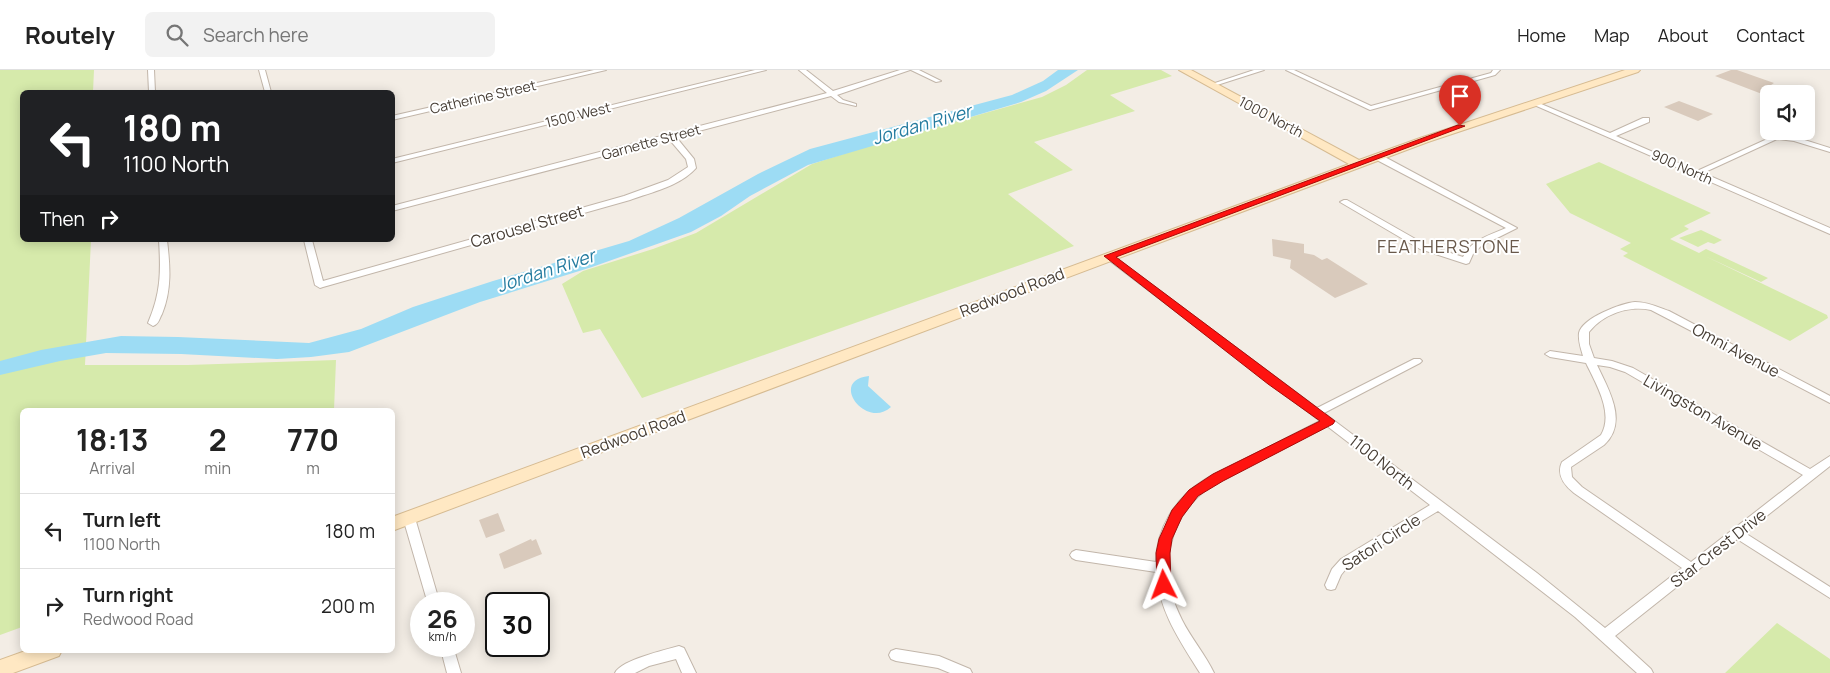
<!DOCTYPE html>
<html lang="en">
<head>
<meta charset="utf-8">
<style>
	:root { --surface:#fff; --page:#f2f2f2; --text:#222; --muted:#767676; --line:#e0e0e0 }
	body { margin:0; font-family:Manrope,sans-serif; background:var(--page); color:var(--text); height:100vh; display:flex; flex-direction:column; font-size:19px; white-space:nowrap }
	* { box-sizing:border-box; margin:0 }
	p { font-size:16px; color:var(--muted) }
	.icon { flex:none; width:28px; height:28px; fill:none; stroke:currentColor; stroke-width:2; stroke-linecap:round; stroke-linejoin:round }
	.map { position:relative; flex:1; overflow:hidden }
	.details { position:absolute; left:20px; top:338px; width:375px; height:245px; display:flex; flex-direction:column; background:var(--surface); border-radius:8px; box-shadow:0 2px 12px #0003 }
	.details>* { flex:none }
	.hud { position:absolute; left:20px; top:20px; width:375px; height:152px; border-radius:8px; box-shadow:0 2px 12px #0003; background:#202124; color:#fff; overflow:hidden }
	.fabs { position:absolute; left:1760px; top:15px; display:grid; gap:10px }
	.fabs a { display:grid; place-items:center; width:55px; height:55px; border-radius:8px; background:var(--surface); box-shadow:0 2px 12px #0003; font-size:25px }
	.speed { position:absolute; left:410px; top:522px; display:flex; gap:10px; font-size:25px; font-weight:700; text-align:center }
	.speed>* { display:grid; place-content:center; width:65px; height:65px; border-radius:50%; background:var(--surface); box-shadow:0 2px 12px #0003; line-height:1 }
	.speed small { font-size:12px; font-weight:400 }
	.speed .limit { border:2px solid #111; border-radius:8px; background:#fff; color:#111 }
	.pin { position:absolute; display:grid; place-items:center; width:42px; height:42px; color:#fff; margin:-51px -21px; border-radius:50% 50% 50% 0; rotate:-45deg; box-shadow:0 0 5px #0007 }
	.pin .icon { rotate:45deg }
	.me { position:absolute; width:55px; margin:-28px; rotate:357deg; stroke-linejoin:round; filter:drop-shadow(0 0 4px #0008) }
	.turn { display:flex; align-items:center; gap:18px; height:105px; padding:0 20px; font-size:22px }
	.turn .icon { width:65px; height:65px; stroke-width:2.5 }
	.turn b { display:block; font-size:35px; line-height:42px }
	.then { display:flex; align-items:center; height:48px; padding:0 20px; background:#0003; gap:10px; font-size:19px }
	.eta { display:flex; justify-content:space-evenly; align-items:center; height:85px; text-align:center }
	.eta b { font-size:30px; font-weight:700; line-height:35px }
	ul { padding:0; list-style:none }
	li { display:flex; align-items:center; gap:15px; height:75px; padding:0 20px; border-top:1px solid var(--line) }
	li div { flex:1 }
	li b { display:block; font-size:19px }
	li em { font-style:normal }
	header { display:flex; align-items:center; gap:30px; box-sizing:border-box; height:70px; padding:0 25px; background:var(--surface); border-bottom:1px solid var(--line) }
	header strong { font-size:24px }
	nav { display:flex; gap:28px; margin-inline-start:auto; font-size:18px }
	.search { width:350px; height:45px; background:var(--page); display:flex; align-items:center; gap:12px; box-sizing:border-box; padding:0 18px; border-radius:8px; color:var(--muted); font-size:19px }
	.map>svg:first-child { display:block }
	.green { fill:#d6eaab }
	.water { fill:#9ddcf4 }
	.building { fill:#d9cabc }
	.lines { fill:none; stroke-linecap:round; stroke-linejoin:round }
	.street-casing { stroke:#c2b6aa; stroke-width:2 }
	.secondary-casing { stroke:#d6bb92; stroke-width:2 }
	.street { fill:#fff; fill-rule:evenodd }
	.secondary { fill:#ffe8c3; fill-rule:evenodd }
	.route { fill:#ff1310; stroke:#a60c0a }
	.labels { text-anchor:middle; stroke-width:4; stroke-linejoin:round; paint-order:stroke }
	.far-street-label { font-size:14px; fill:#463d34; stroke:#fff }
	.street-label { font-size:16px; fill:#463d34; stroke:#fff }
	.water-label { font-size:18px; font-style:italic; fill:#247b9f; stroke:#fff }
	.neighbourhood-label { font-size:18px; letter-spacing:1px; fill:#69594b; stroke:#fff }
</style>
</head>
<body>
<header>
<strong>Routely</strong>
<div class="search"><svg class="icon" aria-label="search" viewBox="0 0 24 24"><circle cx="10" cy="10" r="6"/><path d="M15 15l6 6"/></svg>Search here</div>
<nav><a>Home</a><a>Map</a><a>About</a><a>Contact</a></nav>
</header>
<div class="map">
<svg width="1830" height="603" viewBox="0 0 1830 603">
	<rect width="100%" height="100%" fill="#f3ede5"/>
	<path class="green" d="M0,0H94L93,22H22V170H91L85,295H188L336,290L334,340H22V557L0,565Z
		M1087,0H1161L1172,6L1110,25L1135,41L1034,72L1073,100L1008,124L1074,176L642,328L600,259L583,263L562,214L583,201L653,179L696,163L812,94L875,74L1042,27L1066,15Z
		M1599,92L1711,143L1684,156L1689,159L1670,169L1699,183L1706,179L1768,208L1761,212L1705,186L1827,245L1828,248L1790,271L1623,186L1628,183L1620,179L1631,173L1570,143L1546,114Z
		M1701,160L1722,170L1714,174L1708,172L1698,177L1679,168Z
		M1777,553L1830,589V603H1725Z"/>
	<path class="water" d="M1058,0H1078L1046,21L1021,32L808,95L750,126L721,146L691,162L592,197L480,232L349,282L311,287L277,289L181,284L106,283L60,291L0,305V291L41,280L121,266L178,267L309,273L361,259L413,237L493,211L629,171L679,148L758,104L810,79L1012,25L1043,11Z
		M869,306L868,316L891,337C866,360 828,310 869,306Z"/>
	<path class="building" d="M1731,0H1737L1774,13L1771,15L1777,17L1762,24L1715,6Z
		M1679,31L1713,44L1698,51L1664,37Z
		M1272,169L1304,174V183L1314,185L1322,190L1327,188L1368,214L1335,228L1290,198L1291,190L1273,186Z
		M498,443L505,461L486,468L479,450Z
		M531,469L532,471L536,469L542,484L504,499L499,484Z"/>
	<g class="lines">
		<defs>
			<path id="street" d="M148,0H154L155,22H149Z
				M259,0H265L271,22H265Z
				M594,0H606L392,50V46Z
				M755,0H766L392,93V89Z
				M799,0H806L833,21L900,0H910L837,25L843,30L856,34V36L839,32L831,26L676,67L694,89L696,98C680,116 652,122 630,130L323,217L320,218L315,215L304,170H312L323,211L624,126L668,110L688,97L686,89L669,69L392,141V136L827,23Z
				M911,0H919L941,11L936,12Z
				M1254,0H1264L1214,16L1209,15Z
				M1286,0H1294L1371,36L1491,3L1493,0H1500L1495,5L1370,40Z
				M1534,31L1610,63L1643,48H1649V52L1616,66L1697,101L1776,65L1795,67L1830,78V82L1794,71L1777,69L1703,103L1830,158V164L1532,34L1531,33Z
				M1375,85H1381L1517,158L1481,176L1473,184L1469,193L1466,194L1420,179L1340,132L1344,130H1347L1426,175L1463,187C1471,170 1490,165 1506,158L1375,89Z
				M159,170H167C170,196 172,219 162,244C159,249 159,254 153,256L148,253C161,223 161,202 159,170Z
				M1109,183L1317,338L1414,289H1420L1422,291L1420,293L1324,343L1537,503L1605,558L1682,498L1574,423C1564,415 1556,405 1562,392L1601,365C1614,343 1596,314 1586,293L1550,287L1545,284L1550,281L1583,286C1581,279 1578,271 1579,263C1582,248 1622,233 1635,232C1647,232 1658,237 1669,241L1830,326V333L1651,240C1629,235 1603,244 1589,262V274L1594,288L1612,291L1633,298L1810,399L1830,386V396L1745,463L1830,517V528L1737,469L1615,566L1651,599L1653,603H1637L1575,547L1438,441L1349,495L1341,505L1335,519L1331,520L1327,519L1325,515L1332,499L1341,489L1430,435L1327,356L1211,416C1166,448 1157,502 1182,550C1191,568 1205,584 1214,603H1200C1180,571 1159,541 1156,502L1076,490L1072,488L1070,485L1072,482L1076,480L1156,492C1156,459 1176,427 1204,410C1218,401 1234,395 1249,387C1273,375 1296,363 1320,351L1106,188L1105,186L1106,184ZM1597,295L1610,297L1625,302L1803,405L1691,492L1582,417L1572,407L1571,397L1604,375C1629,352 1608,319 1597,295Z
				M409,444L413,445L415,448L440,534H428L403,448L405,445Z
				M440,576H453L461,603H447Z
				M679,576L684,578L696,603H682L676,589L649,596L635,603H615C621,590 665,580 679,576Z
				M896,579L939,586L970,599L972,603H950L938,598L896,591L891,589L889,585L891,581Z"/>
			<path id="secondary" d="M1179,0H1191L1359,90L1420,68L1625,0H1640L1638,2L1428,72L392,461V447L1349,94Z
				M28,580H62L59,586L13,603H0V590Z"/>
		</defs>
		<use href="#street" class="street-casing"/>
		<use href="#secondary" class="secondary-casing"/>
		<use href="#street" class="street"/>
		<use href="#secondary" class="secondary"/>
	</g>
	<path class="route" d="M1458,55L1465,56L1116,187L1335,351L1333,354L1223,411L1198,426L1182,447L1172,469L1170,483L1171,515L1169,519L1164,521L1159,519L1157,515L1156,483L1159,469L1172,440L1189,420L1213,404L1320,351L1268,314L1104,186Z"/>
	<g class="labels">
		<g class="far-street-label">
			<text transform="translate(483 27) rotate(-13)" y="5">Catherine Street</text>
			<text transform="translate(578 45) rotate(-14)" y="5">1500 West</text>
			<text transform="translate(1271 47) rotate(28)" y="5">1000 North</text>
			<text transform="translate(651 72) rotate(-15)" y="5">Garnette Street</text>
			<text transform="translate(1682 97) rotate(24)" y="5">900 North</text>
		</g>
		<g class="street-label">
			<text transform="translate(527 156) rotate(-16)" y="6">Carousel Street</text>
			<text transform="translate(1012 222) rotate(-21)" y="6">Redwood Road</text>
			<text transform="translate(1736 280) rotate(28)" y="6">Omni Avenue</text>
			<text transform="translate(1703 342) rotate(30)" y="6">Livingston Avenue</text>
			<text transform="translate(633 364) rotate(-20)" y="6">Redwood Road</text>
			<text transform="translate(1382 392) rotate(38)" y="6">1100 North</text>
			<text transform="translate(1381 472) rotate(-33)" y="6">Satori Circle</text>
			<text transform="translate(1718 478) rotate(-38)" y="6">Star Crest Drive</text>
		</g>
		<g class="water-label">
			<text transform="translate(922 55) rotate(-16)" y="6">Jordan River</text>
			<text transform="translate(546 201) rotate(-18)" y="6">Jordan River</text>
		</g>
		<g class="neighbourhood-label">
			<text x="1449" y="183">FEATHERSTONE</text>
		</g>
	</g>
</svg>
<div class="fabs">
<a><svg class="icon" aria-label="sound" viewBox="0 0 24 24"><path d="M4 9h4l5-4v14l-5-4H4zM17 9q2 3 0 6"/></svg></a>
</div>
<div class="speed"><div>26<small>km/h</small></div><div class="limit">30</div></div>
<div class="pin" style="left:1460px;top:56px;background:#d93025"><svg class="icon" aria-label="arrive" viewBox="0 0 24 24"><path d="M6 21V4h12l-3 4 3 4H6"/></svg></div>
<svg class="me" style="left:1164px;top:515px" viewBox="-20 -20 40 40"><path d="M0-17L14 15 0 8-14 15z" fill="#ff1310" stroke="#fff" stroke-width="4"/></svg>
<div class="hud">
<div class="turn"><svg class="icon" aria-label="left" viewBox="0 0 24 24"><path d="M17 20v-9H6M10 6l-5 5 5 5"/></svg><div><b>180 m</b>1100 North</div></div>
<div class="then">Then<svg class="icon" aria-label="right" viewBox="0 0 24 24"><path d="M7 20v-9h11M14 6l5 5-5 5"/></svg></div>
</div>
<section class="details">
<div class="eta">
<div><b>18:13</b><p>Arrival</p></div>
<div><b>2</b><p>min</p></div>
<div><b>770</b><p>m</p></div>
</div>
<ul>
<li><svg class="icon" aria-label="left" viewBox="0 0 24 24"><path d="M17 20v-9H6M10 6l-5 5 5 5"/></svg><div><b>Turn left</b><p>1100 North</p></div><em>180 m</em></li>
<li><svg class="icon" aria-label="right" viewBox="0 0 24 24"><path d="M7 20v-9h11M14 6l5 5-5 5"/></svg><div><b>Turn right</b><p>Redwood Road</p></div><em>200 m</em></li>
</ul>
</section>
</div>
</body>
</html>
